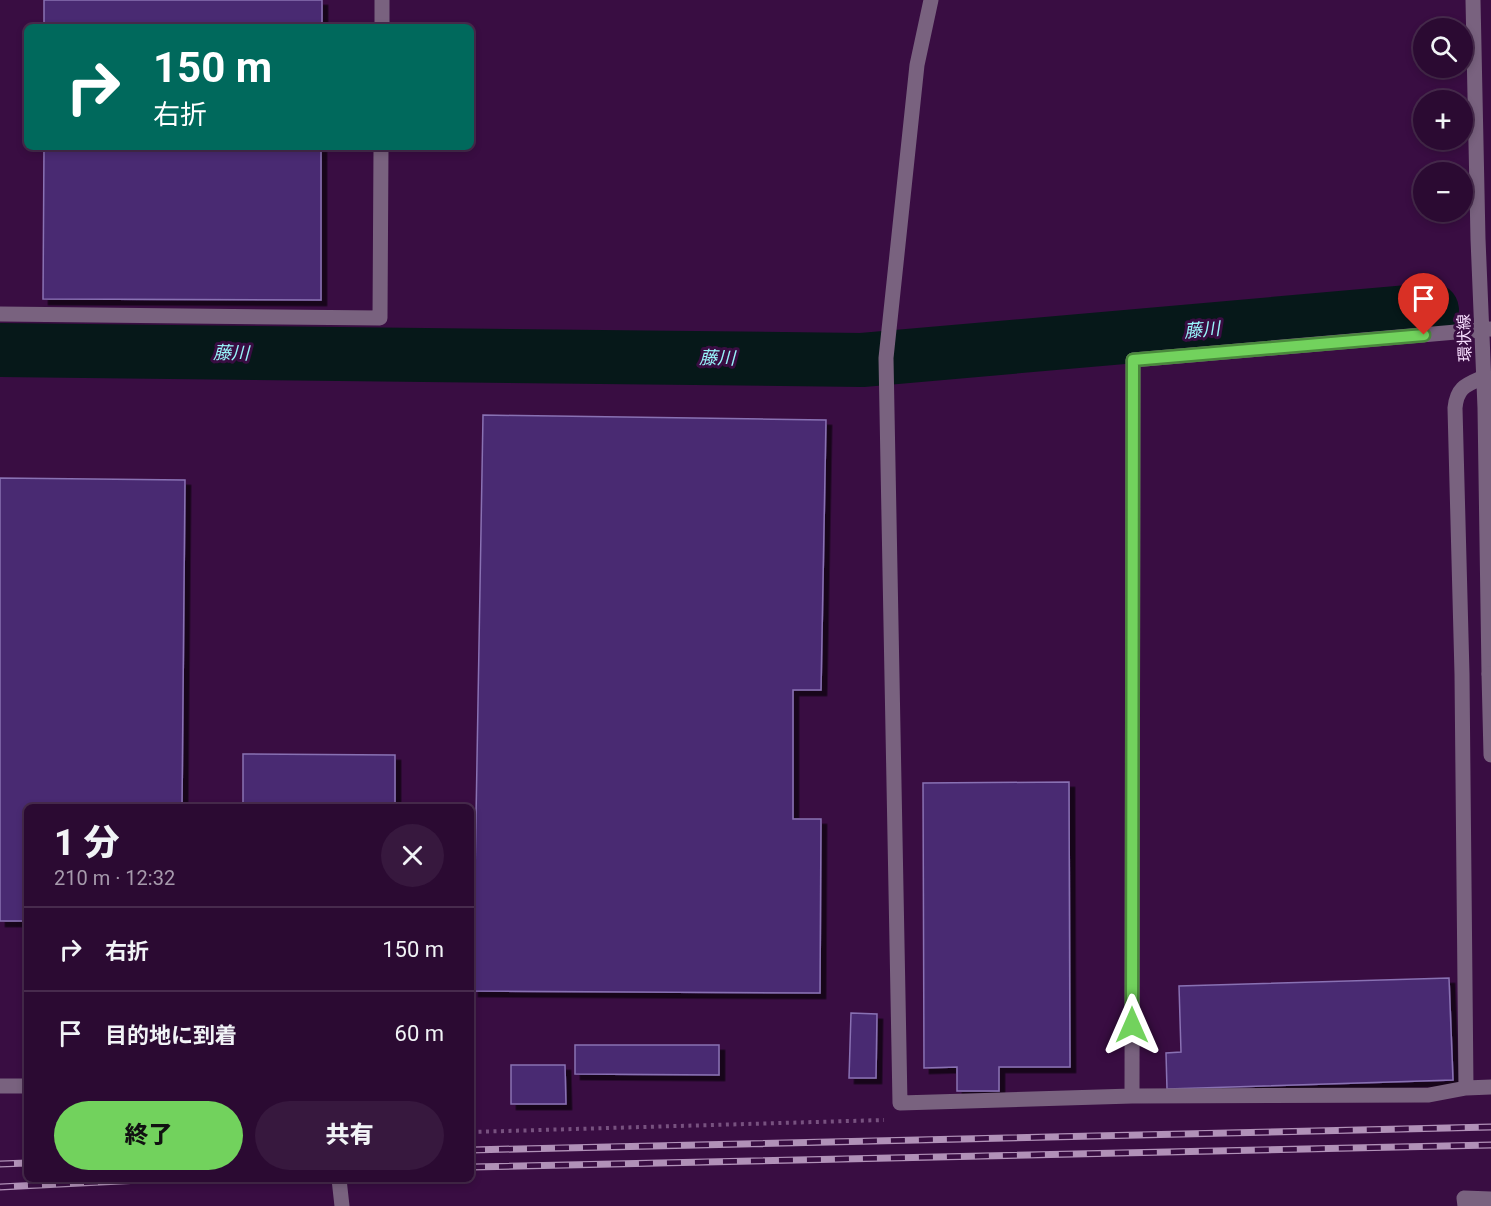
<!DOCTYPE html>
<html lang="ja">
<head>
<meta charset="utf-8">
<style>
	:root { --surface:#2b0a32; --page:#37183e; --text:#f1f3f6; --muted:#a69aac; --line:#472b4d; --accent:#72d25d }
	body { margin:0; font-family:Roboto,"Noto Sans JP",sans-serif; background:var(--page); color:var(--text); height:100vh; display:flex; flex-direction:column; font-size:22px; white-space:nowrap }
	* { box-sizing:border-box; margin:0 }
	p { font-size:20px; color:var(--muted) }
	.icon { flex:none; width:33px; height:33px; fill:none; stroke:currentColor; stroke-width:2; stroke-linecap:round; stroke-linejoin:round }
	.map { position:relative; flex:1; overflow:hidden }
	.sheet { position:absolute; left:24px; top:804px; width:450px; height:378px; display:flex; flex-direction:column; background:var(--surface); border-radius:9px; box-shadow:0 3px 9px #0003,0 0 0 2px var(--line) }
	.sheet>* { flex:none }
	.banner { position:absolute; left:24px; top:24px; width:450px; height:126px; border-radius:9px; box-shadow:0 3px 9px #0003,0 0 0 2px var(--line); background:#00695c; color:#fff; overflow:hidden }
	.buttons { position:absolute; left:1413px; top:18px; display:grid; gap:12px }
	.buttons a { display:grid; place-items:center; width:60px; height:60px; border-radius:50%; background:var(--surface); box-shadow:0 3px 9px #0003,0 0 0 2px var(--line); font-size:30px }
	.pin { position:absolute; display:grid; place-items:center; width:51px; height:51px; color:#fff; margin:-62px -26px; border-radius:50% 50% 50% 0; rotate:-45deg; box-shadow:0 0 6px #0007 }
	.pin .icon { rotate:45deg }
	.me { position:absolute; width:66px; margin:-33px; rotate:0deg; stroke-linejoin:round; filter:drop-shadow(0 0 4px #0008) }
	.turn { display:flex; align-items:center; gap:21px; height:126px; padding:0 30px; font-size:27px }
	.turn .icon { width:78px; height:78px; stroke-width:2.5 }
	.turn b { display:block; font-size:42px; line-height:51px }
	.round { display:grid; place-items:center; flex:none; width:63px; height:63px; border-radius:32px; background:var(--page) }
	.head { display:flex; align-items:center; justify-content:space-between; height:102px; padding:0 30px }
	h1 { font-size:36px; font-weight:800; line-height:45px }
	.button { display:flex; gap:12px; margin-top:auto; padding:12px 30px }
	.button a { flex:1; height:69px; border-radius:36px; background:var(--accent); color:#111; font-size:24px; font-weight:800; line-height:69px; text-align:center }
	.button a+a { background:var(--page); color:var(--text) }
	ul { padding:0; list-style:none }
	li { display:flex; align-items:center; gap:18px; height:84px; padding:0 30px; border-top:2px solid var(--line) }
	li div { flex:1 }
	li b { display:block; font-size:22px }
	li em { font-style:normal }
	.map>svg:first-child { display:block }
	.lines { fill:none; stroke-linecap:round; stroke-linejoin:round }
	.river { stroke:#061819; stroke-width:54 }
	.building { fill:#492b72; stroke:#8971b3; stroke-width:1.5; filter:url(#shadow) }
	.path { stroke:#77517f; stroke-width:4; stroke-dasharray:3 4.5; stroke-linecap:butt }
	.minor { stroke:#79627f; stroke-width:15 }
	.rail-casing { stroke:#b191b8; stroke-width:7 }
	.rail { stroke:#390d42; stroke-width:4.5; stroke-dasharray:14; stroke-linecap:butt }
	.minor-bridge { stroke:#79627f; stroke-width:15 }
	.route-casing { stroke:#4a883c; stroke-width:15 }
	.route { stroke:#72d25d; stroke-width:10 }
	.labels { text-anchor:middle; stroke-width:6; stroke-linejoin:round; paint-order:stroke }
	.street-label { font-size:16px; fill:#f8defe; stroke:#390d42 }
	.water-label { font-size:18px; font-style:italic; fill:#99f6fb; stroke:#390d42 }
</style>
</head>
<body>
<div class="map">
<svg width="1491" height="1206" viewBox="0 0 1491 1206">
	<defs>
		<filter id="shadow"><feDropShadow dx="5.5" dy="5.5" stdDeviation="0" flood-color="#0009"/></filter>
	</defs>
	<rect width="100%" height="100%" fill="#390d42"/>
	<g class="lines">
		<path class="river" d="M0,350L862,360L1432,310"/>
	</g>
	<path class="building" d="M44,0H322V27H44Z
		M44,147H321V300L43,299Z
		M483,415L826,420L821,690H793V819H821L820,993L473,991Z
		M0,478L185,480L182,807H27V921H0Z
		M243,754L395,755V807H243Z
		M1069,782L1070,1067H999V1091H957V1067L924,1068L923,783Z
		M1449,978L1453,1080L1167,1089L1166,1053L1181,1052L1179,986Z
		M851,1013L877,1014L876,1078H849Z
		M575,1045H719V1075L575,1074Z
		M511,1065H565L566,1104H511Z"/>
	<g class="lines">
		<path class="path" d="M471,1132L884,1120"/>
		<path class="minor" d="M931,0L917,65L886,358L900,1103L1132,1096L1429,1095L1466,1088L1491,1087
			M1473,0L1478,239L1485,408L1489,674
			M382,27V0
			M0,314L380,318L381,147
			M0,1086H27
			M1466,1088L1462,674L1455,408C1457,387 1466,385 1484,377
			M1132,1096L1133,360L1491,329
			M339,1179L342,1206
			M1465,1206L1464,1198L1491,1199"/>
		<defs>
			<path id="rail" d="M471,1150L1491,1127
				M0,1164L27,1163
				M471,1167L1491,1145
				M0,1187L161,1179"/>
		</defs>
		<use href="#rail" class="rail-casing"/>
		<use href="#rail" class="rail"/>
		<path class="minor-bridge" d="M1489,674L1491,755"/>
	</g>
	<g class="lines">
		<defs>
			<path id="route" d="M1132,1025L1133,360L1424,335"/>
		</defs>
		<use href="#route" class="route-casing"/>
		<use href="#route" class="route"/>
	</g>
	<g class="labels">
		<g class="street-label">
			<text transform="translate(1464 338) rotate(-92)" y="6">環状線</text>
		</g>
		<g class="water-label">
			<text transform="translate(1202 330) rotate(-5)" y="6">藤川</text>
			<text transform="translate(231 353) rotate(1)" y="6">藤川</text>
			<text transform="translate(717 358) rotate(1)" y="6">藤川</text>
		</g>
	</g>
</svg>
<div class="buttons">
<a><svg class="icon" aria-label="search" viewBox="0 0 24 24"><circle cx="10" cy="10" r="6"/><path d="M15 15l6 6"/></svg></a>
<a>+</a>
<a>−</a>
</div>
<div class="pin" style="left:1424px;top:335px;background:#d93025"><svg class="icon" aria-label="arrive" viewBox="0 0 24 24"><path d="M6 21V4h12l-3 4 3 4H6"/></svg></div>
<svg class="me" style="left:1132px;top:1025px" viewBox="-20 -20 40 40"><path d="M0-17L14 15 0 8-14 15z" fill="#72d25d" stroke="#fff" stroke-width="4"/></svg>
<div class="banner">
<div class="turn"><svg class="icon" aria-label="right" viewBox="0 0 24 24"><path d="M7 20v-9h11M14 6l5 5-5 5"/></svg><div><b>150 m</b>右折</div></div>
</div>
<section class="sheet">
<div class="head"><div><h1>1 分</h1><p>210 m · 12:32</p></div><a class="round"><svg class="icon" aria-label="close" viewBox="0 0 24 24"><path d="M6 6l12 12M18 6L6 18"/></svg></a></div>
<ul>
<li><svg class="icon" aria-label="right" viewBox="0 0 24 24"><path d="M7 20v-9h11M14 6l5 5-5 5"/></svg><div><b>右折</b></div><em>150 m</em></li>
<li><svg class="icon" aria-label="arrive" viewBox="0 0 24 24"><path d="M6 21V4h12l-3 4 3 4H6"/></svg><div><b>目的地に到着</b></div><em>60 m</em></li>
</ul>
<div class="button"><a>終了</a><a>共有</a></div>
</section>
</div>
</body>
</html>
